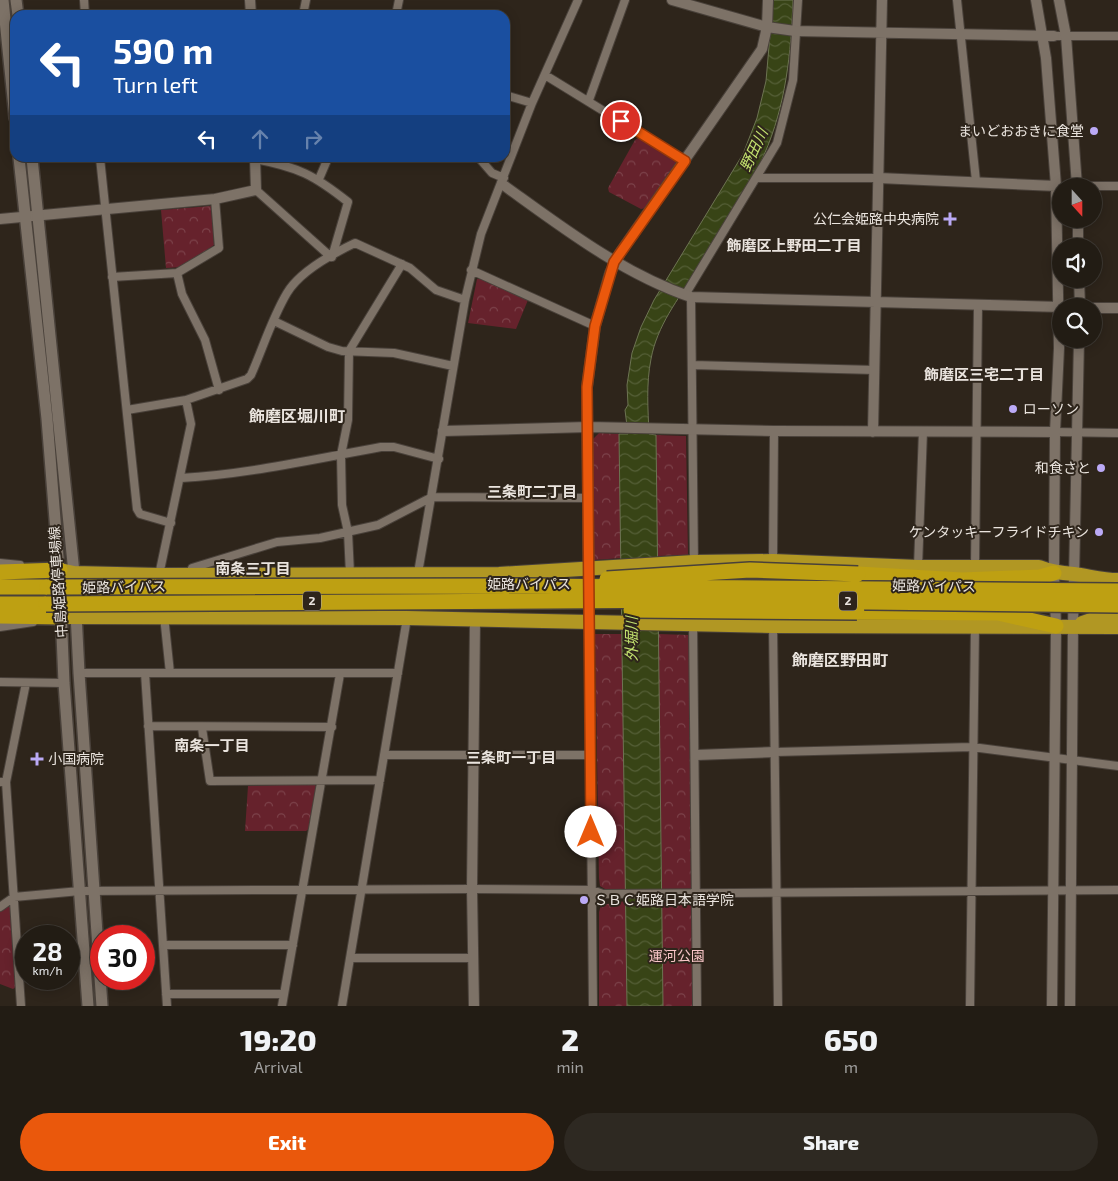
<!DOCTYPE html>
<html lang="en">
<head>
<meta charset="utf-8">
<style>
	:root { --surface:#221c14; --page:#2e2922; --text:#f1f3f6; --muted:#a2a1a0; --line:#3f3a34; --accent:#ea580c }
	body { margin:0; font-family:"Exo 2","Noto Sans JP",sans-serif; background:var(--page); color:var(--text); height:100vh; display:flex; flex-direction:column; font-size:19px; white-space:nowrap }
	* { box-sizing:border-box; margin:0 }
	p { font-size:16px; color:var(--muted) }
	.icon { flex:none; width:28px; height:28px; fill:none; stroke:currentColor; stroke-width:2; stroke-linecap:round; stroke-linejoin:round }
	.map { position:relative; height:1006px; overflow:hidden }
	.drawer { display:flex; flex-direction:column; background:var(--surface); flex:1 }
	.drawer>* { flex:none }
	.top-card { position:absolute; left:10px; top:10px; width:500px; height:152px; border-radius:15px; box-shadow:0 2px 12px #0003,0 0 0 1px var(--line); background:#1a4fa0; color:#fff; overflow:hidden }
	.needle { width:32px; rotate:159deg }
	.fabs { position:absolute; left:1052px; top:178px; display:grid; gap:10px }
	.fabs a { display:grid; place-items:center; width:50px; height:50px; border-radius:50%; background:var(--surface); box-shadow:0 2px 12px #0003,0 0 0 1px var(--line); font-size:25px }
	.speed { position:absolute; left:15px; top:925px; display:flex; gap:10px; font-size:25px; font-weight:700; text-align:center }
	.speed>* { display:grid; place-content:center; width:65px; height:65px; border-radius:50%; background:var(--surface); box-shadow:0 2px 12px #0003,0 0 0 1px var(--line); line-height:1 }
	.speed small { font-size:12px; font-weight:400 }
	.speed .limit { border:8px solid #d22; background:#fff; color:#111 }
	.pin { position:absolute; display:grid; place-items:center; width:42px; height:42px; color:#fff; margin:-21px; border:2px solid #fff; border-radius:50%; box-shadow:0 1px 5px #0007 }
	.me { position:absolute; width:55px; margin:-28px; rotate:0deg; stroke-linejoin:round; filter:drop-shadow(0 0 4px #0008) }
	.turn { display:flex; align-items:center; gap:18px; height:105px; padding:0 20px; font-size:22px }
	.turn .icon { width:65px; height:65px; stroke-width:2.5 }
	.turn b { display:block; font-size:35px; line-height:42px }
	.lanes { display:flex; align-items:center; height:48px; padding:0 20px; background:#0003; justify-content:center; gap:25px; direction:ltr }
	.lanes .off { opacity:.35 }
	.eta { display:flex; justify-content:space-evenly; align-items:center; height:85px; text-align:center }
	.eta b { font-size:30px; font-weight:800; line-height:35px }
	.action { display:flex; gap:10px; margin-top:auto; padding:10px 20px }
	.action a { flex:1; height:58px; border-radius:30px; background:var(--accent); color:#fff; font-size:20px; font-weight:800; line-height:58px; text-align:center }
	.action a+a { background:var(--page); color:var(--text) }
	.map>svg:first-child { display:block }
	.forest { fill:url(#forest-crowns) }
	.water { fill:url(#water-waves); stroke:#6d7452 }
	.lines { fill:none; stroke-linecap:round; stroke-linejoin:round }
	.minor-casing { stroke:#49413a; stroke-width:10 }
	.tertiary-casing { stroke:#49413a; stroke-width:12 }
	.secondary-casing { stroke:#49413a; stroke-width:14 }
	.trunk-casing { stroke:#49413a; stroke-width:16 }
	.motorway-casing { stroke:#49413a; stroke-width:18 }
	.minor { stroke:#7d7267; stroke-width:8 }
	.tertiary { stroke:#7d7267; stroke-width:10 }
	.secondary { stroke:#7d7267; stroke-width:11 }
	.trunk { stroke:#b19723; stroke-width:14 }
	.motorway { stroke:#bea012; stroke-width:15 }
	.motorway-bridge-casing { stroke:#49413a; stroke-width:18; stroke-linecap:butt }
	.motorway-bridge { stroke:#bea012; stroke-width:15 }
	.route-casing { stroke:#983908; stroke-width:12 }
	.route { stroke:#ea580c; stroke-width:9 }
	.poi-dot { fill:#bbaaf6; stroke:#2e251b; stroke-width:2 }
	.labels { text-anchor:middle; stroke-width:4; stroke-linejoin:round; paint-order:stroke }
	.shield { fill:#2e251b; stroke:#b2aba4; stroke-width:1 }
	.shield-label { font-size:12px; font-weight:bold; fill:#eae4de }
	.poi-label { font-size:14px; fill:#eae4de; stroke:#2e251b; text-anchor:end }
	.street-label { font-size:14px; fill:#eae4de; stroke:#2e251b }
	.park-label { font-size:14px; fill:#f8c5c7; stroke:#2e251b }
	.water-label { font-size:15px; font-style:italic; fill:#c3e26f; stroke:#2e251b }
	.neighbourhood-label { font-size:15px; font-weight:bold; fill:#eae4de; stroke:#2e251b }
	.quarter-label { font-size:16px; font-weight:bold; fill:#eae4de; stroke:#2e251b }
</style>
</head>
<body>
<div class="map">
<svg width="1118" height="1006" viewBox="0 0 1118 1006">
	<defs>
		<pattern id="forest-crowns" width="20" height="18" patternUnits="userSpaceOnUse" patternTransform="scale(1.25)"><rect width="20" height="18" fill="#66222c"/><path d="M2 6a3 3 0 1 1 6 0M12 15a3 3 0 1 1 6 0" fill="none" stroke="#7c424a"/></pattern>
		<pattern id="water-waves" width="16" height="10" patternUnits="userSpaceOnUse" patternTransform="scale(1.25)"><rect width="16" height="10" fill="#384416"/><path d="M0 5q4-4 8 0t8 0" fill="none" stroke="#555f37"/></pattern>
	</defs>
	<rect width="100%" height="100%" fill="#2e251b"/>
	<path class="forest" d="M638,138L675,159L676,163L646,208L641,209L609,192L608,188L635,140Z
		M211,206L214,245L183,267L166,268L161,210Z
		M481,278L528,300L516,329L468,323L477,279Z
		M599,433L619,434L621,558L594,560L592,440Z
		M656,435L686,436L688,555L657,556Z
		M595,634H623L626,892H610L600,886L599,878Z
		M658,634L689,635L691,889L685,892H662Z
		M314,784L318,788L310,828L306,831H245L248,786Z
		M626,901L627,1006H599V912L601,905Z
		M661,901L689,902L692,906L693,1006H663Z
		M7,906L12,907L17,986L13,989L0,984V912Z"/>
	<path class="water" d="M773,0H793C791,53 786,105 764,155C747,197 720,235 696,272C678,299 657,326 651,359C646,384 648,409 649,434L656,435L663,1006H627L619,434H628L625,410L628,405L627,385L632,353L641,327L654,300L743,154L757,118L766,81Z"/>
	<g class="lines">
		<defs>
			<path id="minor" d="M84,0L85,15
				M957,0L976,181
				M303,15L306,0
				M396,15L399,0
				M1054,36H1118
				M545,75L685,161
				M505,95L532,103
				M589,100L625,0
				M100,158L137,509L140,514L171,523
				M479,158L492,173L504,178
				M255,159C298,167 314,175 348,202L332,257
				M758,178H879
				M319,179L328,158
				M1077,186H1118
				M256,190L331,257
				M471,270L595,326
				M177,273L182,294L205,340L219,390
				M112,277L177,273L219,248L215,199
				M685,295L777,143L793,80L798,0
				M691,297L694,564
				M274,321L328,347L342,351L394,353L453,366
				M693,365L875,370
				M127,410L186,400L247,379L251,375C263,348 272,318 287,293C300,271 332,254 355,243L410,268L436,290L465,300
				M1055,432L1118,433
				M181,478C249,474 315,459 381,447H394L439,459
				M773,561L774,431
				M0,563L20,565
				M918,567L923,431
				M975,567L978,305
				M418,573L465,300L481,234L532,103L578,0
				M350,574L348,532L342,505L341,455L348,420L349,351L402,264
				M159,575L191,424L186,400
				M190,575L192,568L277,542L320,538L378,525L432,497L588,498
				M164,616L170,673
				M589,623L593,1006
				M693,623L697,1006
				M773,626L778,1006
				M0,627L33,622
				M79,673H398
				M145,673L167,1006
				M0,682L64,683
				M148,726L332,727
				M202,728L210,781L380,780
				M775,752L972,747L1118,766
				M384,755H591
				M0,782H6L21,1006
				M6,782L26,683
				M0,907L14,897L80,891L472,889L592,890L603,894L1118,890
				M163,945H293
				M351,958H473
				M166,994H284
				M282,1006L340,674
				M342,1006L407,618
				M970,1006L975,626"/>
			<path id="tertiary" d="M250,0L251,15
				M672,0L767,27L795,31L1054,36
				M1036,0L1046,58L1056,186L1059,348L1055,432L1054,573L1056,626L1052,1006
				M1059,0L1066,36L1077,186
				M879,178L1056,186
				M502,184C562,227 621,273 691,297L1061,307
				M0,219L215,199L256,190L255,158
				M1078,219V246
				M1079,279L1080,306
				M1094,308H1118
				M443,431L588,427L774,431L1055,432
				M873,432L882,0
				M589,623L587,387L595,326L610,273L620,253L762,49L767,27L768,0
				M696,755L775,752
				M474,1006L472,889L475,621
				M1070,1006L1073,626L1079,339"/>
			<path id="secondary" d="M3,0L15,118
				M16,0L18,15
				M19,158L47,419L61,595
				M32,158L74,573L79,673L102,1006
				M61,611L64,683L88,1006"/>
			<path id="trunk" d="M60,570L74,573L159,575L499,574L694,562L773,561L918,567H1039C1051,572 1061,573 1074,574C1089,576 1103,580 1118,580
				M62,617L407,618L773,626L1118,627
				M1082,623L1102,616L1118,617"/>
			<path id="motorway" d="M0,572L60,570
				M858,574L962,580L1040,577L1054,573
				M0,587H47
				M0,604H46
				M857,612L998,613L1056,626
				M0,616L62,617"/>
		</defs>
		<use href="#minor" class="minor-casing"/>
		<use href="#tertiary" class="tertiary-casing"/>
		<use href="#secondary" class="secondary-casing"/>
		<use href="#trunk" class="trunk-casing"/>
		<use href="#motorway" class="motorway-casing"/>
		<use href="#minor" class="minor"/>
		<use href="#tertiary" class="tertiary"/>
		<use href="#secondary" class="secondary"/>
		<use href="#trunk" class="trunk"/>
		<use href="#motorway" class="motorway"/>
		<defs>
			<path id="motorway-bridge" d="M607,579L750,570L858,574
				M47,587L525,586L1118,591
				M46,604L699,600L1118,605
				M631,610L857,612"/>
		</defs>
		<use href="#motorway-bridge" class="motorway-bridge-casing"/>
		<use href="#motorway-bridge" class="motorway-bridge"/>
	</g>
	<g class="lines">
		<defs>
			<path id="route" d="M591,832L587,387L595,326L614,262L685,161L621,121"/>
		</defs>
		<use href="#route" class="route-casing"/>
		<use href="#route" class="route"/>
	</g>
	<g class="poi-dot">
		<circle cx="1094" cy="131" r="5"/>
		<path d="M947.5 211.5h5v5h5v5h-5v5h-5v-5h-5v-5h5z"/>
		<circle cx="1013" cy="409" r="5"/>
		<circle cx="1101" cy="468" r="5"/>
		<circle cx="1099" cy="532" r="5"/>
		<path d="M34.5 751.5h5v5h5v5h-5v5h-5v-5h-5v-5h5z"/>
		<circle cx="584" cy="900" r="5"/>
	</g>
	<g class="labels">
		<g class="shield">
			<rect x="303" y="591.5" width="18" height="19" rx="4"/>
			<rect x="839" y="591.5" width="18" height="19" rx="4"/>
		</g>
		<g class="shield-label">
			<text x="312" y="605">2</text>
			<text x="848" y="605">2</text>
		</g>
		<g class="poi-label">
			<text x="1084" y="136">まいどおおきに食堂</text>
			<text x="939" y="224">公仁会姫路中央病院</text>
			<text x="1023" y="414" text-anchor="start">ローソン</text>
			<text x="1091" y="473">和食さと</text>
			<text x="1089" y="537">ケンタッキーフライドチキン</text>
			<text x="48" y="764" text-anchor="start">小国病院</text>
			<text x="594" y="905" text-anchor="start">ＳＢＣ姫路日本語学院</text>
		</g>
		<g class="street-label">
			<text transform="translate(58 582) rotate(-94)" y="5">中島姫路停車場線</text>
			<text x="529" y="589">姫路バイパス</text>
			<text transform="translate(934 586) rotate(1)" y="5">姫路バイパス</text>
			<text transform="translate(124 587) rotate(-1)" y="5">姫路バイパス</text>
		</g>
		<g class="park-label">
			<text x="677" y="961">運河公園</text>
		</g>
		<g class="water-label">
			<text transform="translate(754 150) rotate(-65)" y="5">野田川</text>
			<text transform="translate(632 639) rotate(-90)" y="5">外堀川</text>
		</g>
		<g class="neighbourhood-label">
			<text x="794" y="251">飾磨区上野田二丁目</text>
			<text x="984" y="380">飾磨区三宅二丁目</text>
			<text x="532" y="497">三条町二丁目</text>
			<text x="253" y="574">南条三丁目</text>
			<text x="212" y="751">南条一丁目</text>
			<text x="511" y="763">三条町一丁目</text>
		</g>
		<g class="quarter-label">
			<text x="297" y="422">飾磨区堀川町</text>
			<text x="840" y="666">飾磨区野田町</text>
		</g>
	</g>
</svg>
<div class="fabs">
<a><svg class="needle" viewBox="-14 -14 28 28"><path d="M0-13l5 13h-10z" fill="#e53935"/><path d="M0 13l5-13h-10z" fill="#a2a1a0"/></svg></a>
<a><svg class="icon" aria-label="sound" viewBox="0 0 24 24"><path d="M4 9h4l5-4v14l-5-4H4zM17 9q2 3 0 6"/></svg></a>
<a><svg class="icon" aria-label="search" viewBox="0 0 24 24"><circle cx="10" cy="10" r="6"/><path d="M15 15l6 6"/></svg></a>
</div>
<div class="speed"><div>28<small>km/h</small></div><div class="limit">30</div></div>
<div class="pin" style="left:621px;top:121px;background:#d93025"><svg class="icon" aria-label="arrive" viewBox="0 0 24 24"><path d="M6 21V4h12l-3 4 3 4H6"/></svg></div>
<svg class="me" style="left:591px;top:832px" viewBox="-20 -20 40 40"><circle r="19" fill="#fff"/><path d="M0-13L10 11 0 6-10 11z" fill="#ea580c"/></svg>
<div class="top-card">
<div class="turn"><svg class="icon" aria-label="left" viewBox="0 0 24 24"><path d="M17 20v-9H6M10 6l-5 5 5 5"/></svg><div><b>590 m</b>Turn left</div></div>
<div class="lanes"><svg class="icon" aria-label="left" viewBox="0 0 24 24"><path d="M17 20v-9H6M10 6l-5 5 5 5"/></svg><svg class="icon off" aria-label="ahead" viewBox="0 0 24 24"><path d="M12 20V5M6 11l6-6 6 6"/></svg><svg class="icon off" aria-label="right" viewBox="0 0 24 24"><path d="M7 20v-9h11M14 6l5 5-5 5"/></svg></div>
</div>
</div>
<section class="drawer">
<div class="eta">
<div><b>19:20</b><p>Arrival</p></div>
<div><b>2</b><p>min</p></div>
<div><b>650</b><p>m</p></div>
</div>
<div class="action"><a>Exit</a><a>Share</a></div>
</section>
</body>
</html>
